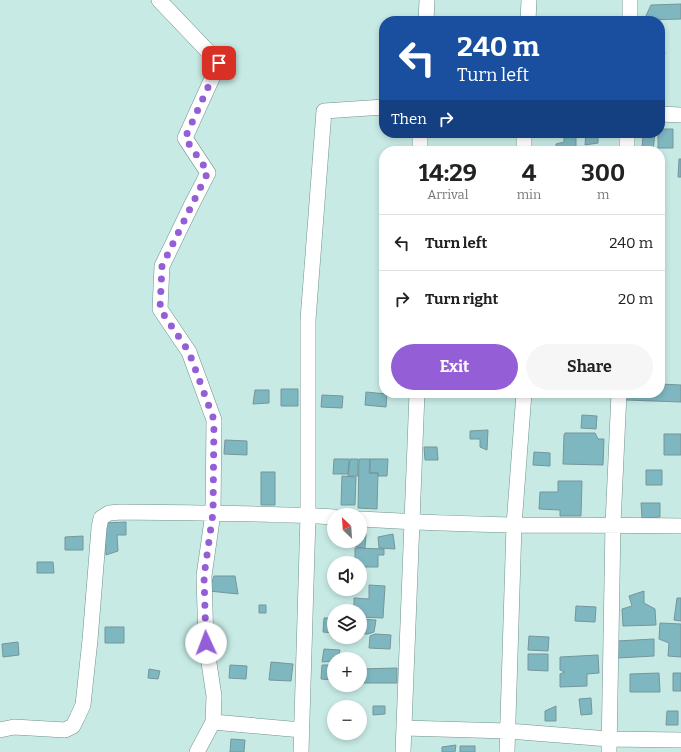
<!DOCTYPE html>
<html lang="en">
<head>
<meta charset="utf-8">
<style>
	:root { --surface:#fff; --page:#f6f6f6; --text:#222; --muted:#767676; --line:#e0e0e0; --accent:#945ed7 }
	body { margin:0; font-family:Bitter,serif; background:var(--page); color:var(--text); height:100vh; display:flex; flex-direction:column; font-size:15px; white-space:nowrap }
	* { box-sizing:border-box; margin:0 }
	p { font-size:13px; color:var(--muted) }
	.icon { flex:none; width:22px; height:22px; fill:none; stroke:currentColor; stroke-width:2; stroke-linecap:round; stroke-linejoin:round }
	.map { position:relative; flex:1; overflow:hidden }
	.panel { position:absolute; left:379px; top:146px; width:286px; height:252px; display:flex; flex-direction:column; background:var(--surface); border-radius:16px; box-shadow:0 2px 6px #0003 }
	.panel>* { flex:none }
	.guide { position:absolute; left:379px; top:16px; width:286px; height:122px; border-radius:16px; box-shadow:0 2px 6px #0003; background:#1a4fa0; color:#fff; overflow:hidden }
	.needle { width:26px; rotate:335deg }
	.controls { position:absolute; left:327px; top:508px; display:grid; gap:8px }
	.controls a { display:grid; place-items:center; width:40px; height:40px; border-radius:50%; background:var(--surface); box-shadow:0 2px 6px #0003; font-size:20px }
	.pin { position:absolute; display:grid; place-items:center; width:34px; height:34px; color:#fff; margin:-17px; border-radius:8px; box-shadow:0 2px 6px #0006 }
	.me { position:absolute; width:44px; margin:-22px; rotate:358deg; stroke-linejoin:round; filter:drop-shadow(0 0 3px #0008) }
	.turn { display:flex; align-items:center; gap:14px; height:84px; padding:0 12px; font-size:18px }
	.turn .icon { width:52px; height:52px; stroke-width:2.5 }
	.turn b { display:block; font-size:28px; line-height:34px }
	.then { display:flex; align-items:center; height:38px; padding:0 12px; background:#0003; gap:8px; font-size:15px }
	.eta { display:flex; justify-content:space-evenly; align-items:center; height:68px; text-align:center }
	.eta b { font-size:24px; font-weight:700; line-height:28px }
	.action { display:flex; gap:8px; margin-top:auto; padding:8px 12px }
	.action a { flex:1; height:46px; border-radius:24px; background:var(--accent); color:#fff; font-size:16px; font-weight:700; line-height:46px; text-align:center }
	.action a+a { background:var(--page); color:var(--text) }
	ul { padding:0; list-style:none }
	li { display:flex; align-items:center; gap:12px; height:56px; padding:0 12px; border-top:1px solid var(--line) }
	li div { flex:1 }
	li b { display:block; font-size:15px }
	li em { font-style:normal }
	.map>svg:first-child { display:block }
	.building { fill:#7fb7c0; stroke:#75969b }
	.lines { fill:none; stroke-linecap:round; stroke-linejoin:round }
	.minor-casing { stroke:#71928d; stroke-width:16 }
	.minor { stroke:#fff; stroke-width:15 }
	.route { stroke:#945ed7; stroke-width:7; stroke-dasharray:0 12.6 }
</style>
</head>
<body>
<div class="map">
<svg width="681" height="752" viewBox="0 0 681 752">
	<rect width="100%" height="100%" fill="#c7eae5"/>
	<path class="building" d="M681,4V19L644,20L651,5Z
		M660,52H665L662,67H660Z
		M660,129H673V148H658V133H660Z
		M564,133H576V151H556V144L564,142Z
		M586,133H598V143L585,145Z
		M643,133H655L653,151L642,150Z
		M679,159H681V177H678Z
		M660,384L681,385V402L626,400L627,393H660Z
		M281,389H298V406H281Z
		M255,390H269V403L253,404Z
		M366,392L387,394L386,407L365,405Z
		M322,395L343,396L342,408L321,407Z
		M582,415L597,416L596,429L581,428Z
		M488,430L487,450L480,447V439H470V431Z
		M565,433H595L598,439H604L603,465L563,464L564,435Z
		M664,434H681V455H664Z
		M225,440L247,441V455L224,454Z
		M424,447H437L438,460H425Z
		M534,452L550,453V466L533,465Z
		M334,459H349L348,474H333Z
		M350,459H358V476H348Z
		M359,459H370L369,473H378L377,509L358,508Z
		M370,459H388L387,476H378V473H370Z
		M646,470H662V485H646Z
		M261,472H275V505H261Z
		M342,476L356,477L355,505H341Z
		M558,481H582L581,516H560V510L539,509L540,492H558Z
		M641,503H660V517L642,518Z
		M126,522V535H117L118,551L106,555L105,523Z
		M360,534H366L365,548L356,547V541H360Z
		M393,534L395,549L379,548L378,537Z
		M83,536V550H65V537Z
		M355,548L384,549V555H378V567H360V563H355Z
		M37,562H53L54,573H37Z
		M214,576H235L238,594L209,591Z
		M369,585L385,586L383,618L360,617V611H354V598L369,599Z
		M644,591V603L655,609L656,625L623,626L622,609L632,606L629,596Z
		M677,598H681V621L674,620Z
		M259,605H266V613H259Z
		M576,606L596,607L595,622L575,621Z
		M324,618H334V633L323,632Z
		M360,619L376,620L374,632L368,634H360Z
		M660,623L681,624V657L668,656L669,643L659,639Z
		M105,627H124V643H105Z
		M375,634L391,635L390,649L369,648L370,636Z
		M529,636L549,637L548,651L528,650Z
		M654,639V656L618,658L617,641Z
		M18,642L19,655L3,657L2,644Z
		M324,649L340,650L338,659H334V661L322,662Z
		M528,654H548V671L528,670Z
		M598,655L599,673L587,674V686L560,687V674L565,672L560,670V657Z
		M271,662L293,664L291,681L269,680Z
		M230,665L247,666L246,679L229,678Z
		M322,665H334V680L321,679Z
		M397,668V683H360V669Z
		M149,669L160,671L158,679L148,678Z
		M659,673L660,692H630V674Z
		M673,673H681V691H673Z
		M591,698L592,714L581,715L579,699Z
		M373,706H385V714L373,715Z
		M556,706V721H545V711Z
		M667,711H678V725H666Z
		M231,739L245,740L244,752H230Z
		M456,745L455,752H442V747Z
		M460,746H475V752H460Z"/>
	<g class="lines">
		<defs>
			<path id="minor" d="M159,0L219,63L185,138L208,173L191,206L162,266L160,309L189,352L214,420L213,513L204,576L206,643L214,696L213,722L197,752
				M426,21L427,0
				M528,21L529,0
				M630,21V0
				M660,114L681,115
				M524,133V151
				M420,151V133
				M627,151V133
				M360,519C411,522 463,524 514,525C570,525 625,525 681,526
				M213,722L302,730
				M404,728L508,731L609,739L681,740
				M0,730L14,727L65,730L73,726L77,718L83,705L90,640L99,528L101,518L109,513L121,512C192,513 263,513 334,517
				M301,752L308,516V320L324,111L384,107
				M403,752L417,393
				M507,752L514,525L524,393
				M609,752L613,524L619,393"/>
		</defs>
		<use href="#minor" class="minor-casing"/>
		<use href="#minor" class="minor"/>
	</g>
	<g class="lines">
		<path class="route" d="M206,643L204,576L213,513L214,420L189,352L160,309L162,266L208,172L185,138L219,63"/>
	</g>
</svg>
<div class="controls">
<a><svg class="needle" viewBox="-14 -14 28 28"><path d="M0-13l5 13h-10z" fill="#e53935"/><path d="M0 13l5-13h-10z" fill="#767676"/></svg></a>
<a><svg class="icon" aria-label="sound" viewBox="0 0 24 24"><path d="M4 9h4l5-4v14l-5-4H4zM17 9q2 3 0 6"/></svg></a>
<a><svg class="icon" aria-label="layers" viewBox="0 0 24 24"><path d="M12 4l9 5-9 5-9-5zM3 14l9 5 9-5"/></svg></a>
<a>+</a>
<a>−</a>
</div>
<div class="pin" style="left:219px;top:63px;background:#d93025"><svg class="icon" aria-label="arrive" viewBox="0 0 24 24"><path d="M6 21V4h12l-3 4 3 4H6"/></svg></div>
<svg class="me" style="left:206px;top:643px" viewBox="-20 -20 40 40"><circle r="19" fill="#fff"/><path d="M0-13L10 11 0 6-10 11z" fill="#945ed7"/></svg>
<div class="guide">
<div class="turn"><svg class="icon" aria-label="left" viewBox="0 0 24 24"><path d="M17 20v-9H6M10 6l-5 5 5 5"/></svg><div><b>240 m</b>Turn left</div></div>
<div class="then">Then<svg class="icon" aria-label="right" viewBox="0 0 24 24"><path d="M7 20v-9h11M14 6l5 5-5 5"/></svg></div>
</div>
<section class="panel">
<div class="eta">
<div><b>14:29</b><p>Arrival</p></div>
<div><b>4</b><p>min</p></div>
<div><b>300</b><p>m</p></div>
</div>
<ul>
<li><svg class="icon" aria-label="left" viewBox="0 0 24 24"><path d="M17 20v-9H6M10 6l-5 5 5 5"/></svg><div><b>Turn left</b></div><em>240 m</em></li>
<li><svg class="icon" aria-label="right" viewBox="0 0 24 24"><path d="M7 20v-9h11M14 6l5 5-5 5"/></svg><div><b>Turn right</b></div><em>20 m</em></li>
</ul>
<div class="action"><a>Exit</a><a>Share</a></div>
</section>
</div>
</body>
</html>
